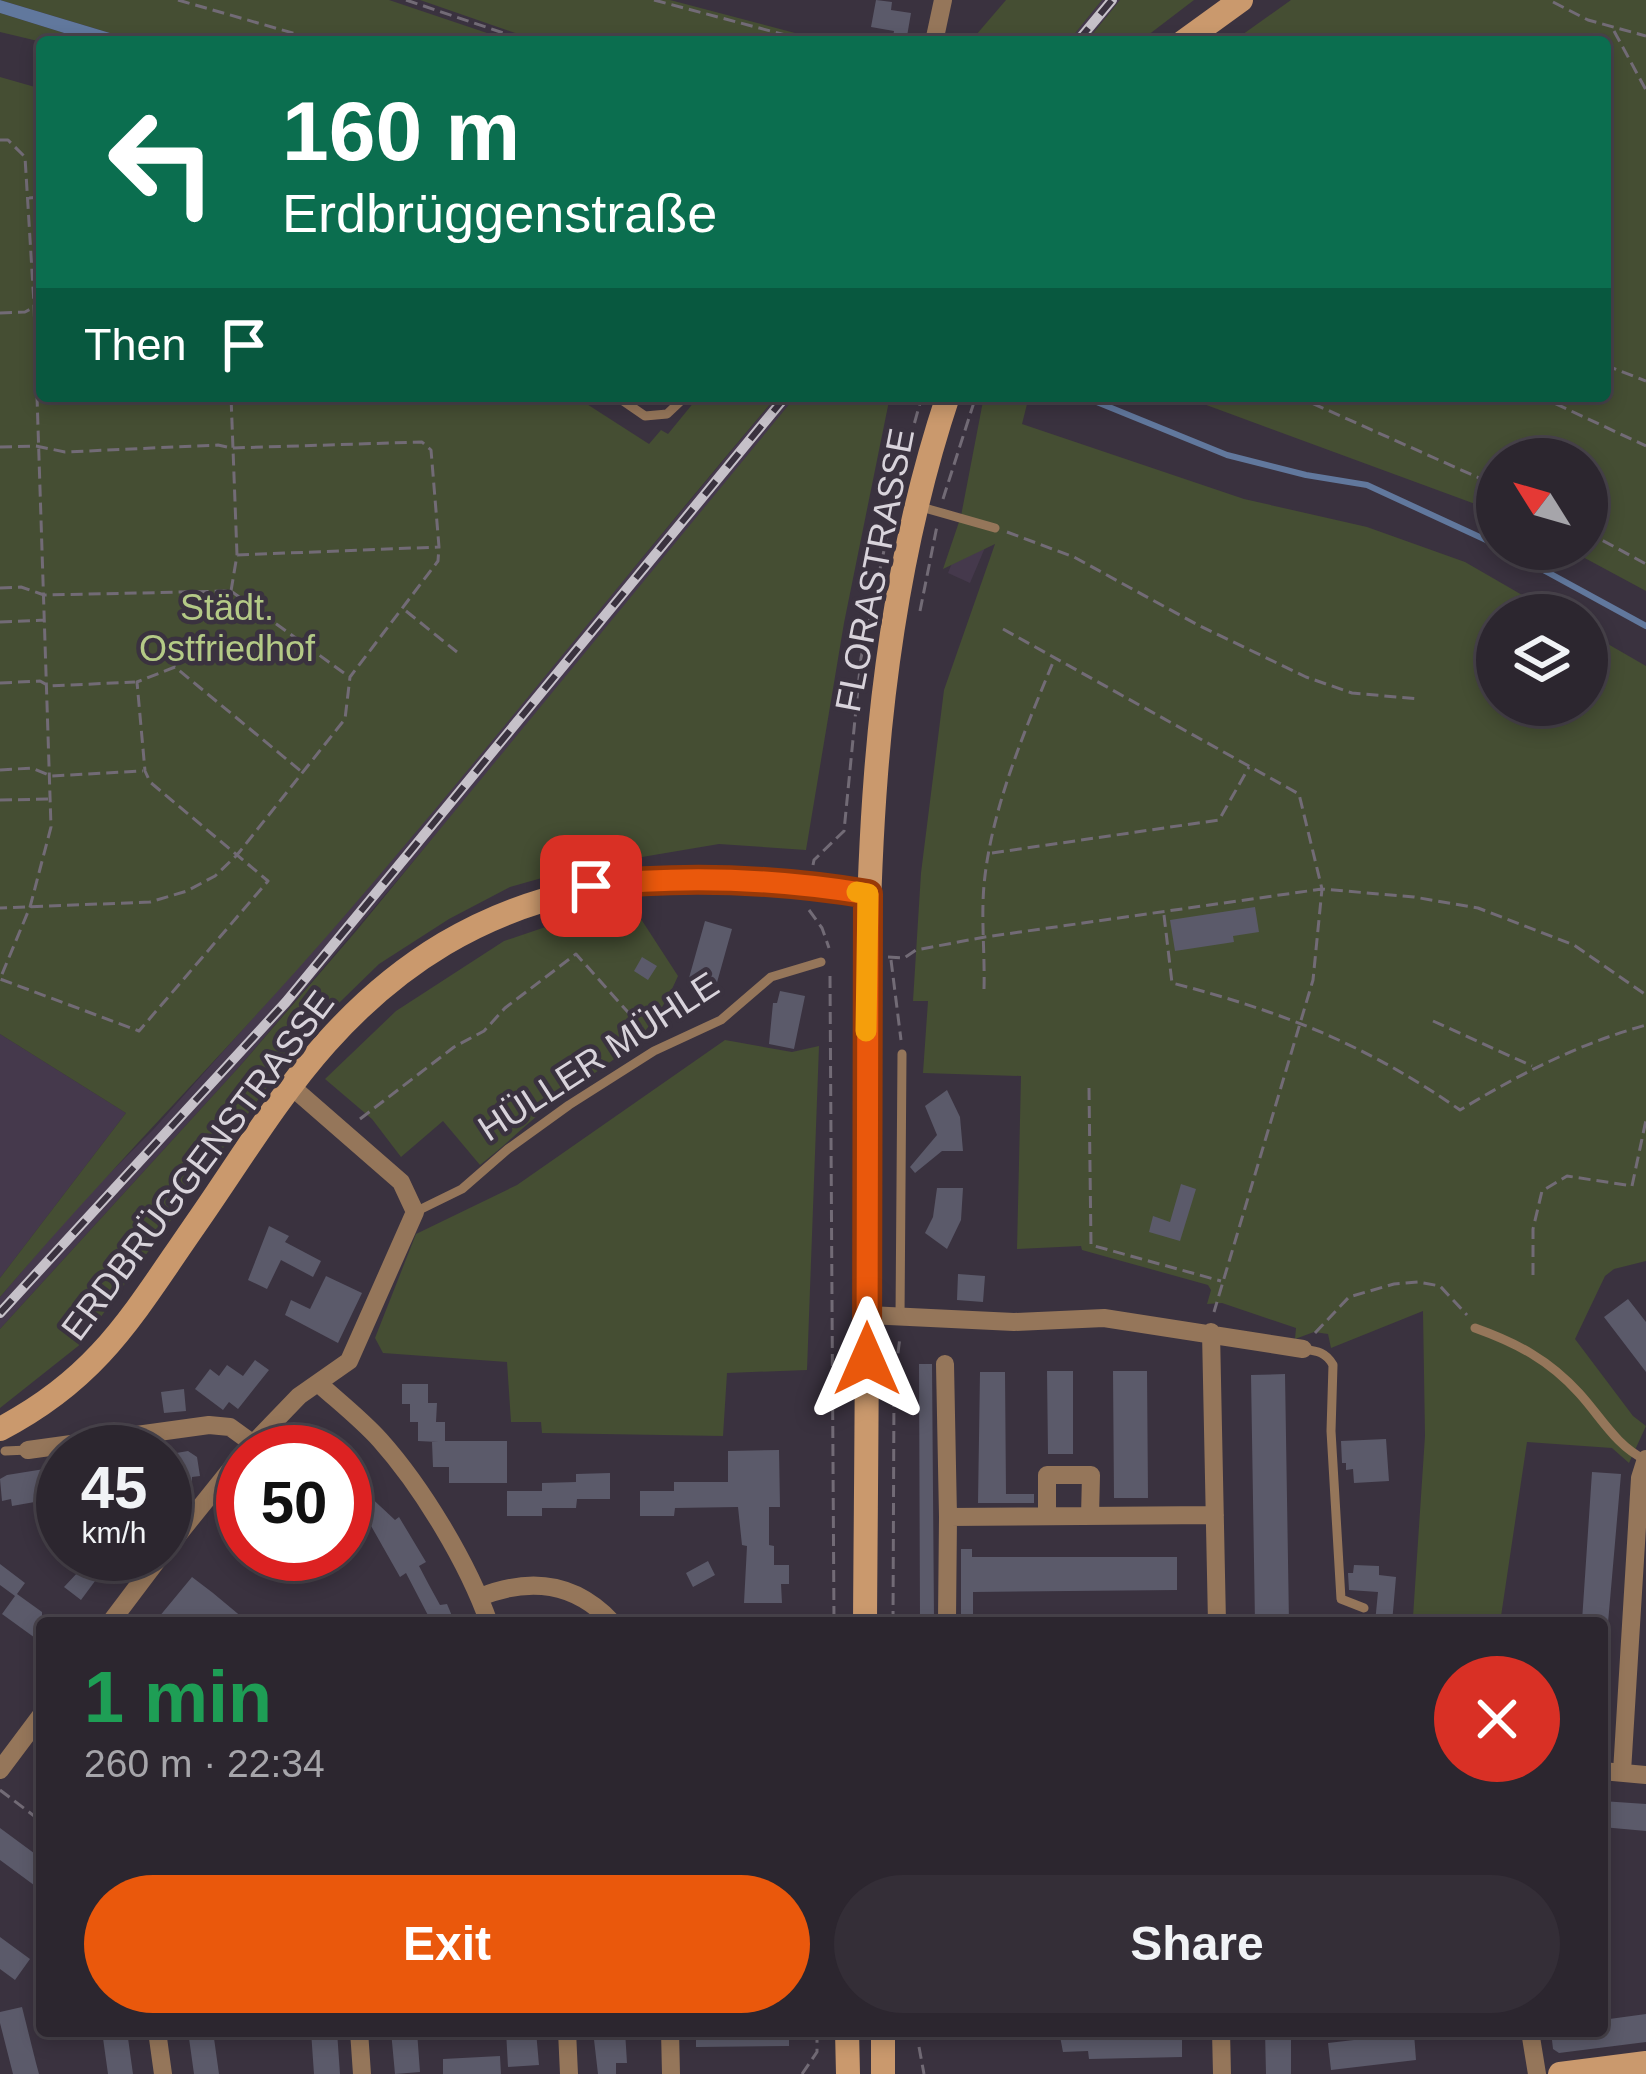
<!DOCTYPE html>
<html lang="en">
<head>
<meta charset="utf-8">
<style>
	:root { --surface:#2c262f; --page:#342e37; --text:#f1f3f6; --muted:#a6a5aa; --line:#48434b; --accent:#ea580c }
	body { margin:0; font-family:Arial,sans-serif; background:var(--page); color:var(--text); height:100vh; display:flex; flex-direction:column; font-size:45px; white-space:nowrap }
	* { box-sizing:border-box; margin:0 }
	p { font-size:39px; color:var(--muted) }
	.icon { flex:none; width:66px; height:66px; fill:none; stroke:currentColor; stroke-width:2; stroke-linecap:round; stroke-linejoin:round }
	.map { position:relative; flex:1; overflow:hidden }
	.details { position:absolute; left:36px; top:1617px; width:1572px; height:420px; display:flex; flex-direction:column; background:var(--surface); border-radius:12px; box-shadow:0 6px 18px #0003,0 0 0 3px var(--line) }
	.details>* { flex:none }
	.banner { position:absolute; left:36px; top:36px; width:1575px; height:366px; border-radius:12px; box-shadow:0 6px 18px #0003,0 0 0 3px var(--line); background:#0b6e4f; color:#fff; overflow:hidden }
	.needle { width:78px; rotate:307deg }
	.buttons { position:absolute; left:1476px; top:438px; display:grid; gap:24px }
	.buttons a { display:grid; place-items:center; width:132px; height:132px; border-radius:50%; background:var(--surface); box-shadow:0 6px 18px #0003,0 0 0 3px var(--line); font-size:60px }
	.speed { position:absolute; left:36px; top:1425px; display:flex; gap:24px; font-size:60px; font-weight:700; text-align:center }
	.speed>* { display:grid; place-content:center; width:156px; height:156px; border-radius:50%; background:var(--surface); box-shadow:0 6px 18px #0003,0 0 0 3px var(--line); line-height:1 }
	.speed small { font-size:30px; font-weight:400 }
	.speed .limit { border:18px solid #d22; background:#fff; color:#111 }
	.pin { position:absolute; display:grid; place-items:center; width:102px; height:102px; color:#fff; margin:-51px; border-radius:24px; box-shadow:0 6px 18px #0006 }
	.me { position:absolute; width:132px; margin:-66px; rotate:0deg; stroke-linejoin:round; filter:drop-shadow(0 0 9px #0008) }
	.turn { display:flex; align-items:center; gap:42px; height:252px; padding:0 48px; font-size:54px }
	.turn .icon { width:156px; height:156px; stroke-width:2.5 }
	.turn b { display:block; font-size:84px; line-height:102px }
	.then { display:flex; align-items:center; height:114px; padding:0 48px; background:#0003; gap:24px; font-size:45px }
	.round { display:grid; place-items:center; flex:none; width:126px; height:126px; border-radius:63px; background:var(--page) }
	.summary { display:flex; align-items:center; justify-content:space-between; height:204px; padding:0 48px }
	h1 { font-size:72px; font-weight:600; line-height:90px; color:#1e9e55 }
	.action { display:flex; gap:24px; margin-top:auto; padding:24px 48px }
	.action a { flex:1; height:138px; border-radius:72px; background:var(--accent); color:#fff; font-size:48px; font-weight:600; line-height:138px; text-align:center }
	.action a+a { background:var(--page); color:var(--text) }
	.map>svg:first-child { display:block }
	.built { fill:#45394c }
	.green { fill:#454e33 }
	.water { fill:#61789d }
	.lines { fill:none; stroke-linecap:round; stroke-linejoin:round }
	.stream { stroke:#61789d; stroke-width:6 }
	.building { fill:#5b5a6a }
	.path { stroke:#726b76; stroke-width:3; stroke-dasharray:12 6; stroke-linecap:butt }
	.lane { stroke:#95765a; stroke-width:9 }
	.street { stroke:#95765a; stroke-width:18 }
	.secondary { stroke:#ca996d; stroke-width:24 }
	.rail-casing { stroke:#c6c1c9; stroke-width:10 }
	.rail { stroke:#3a323f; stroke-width:6; stroke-dasharray:18; stroke-linecap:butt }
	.route-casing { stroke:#983908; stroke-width:30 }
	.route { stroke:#ea580c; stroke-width:21 }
	.slow { stroke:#f59e0b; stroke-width:21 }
	.labels { text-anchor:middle; stroke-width:9; stroke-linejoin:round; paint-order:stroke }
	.street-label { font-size:36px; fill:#d8d3db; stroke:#3a323f }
	.park-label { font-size:36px; fill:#b4ca86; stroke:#3a323f }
</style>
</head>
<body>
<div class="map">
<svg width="1646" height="2074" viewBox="0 0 1646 2074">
	<rect width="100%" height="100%" fill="#3a323f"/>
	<path class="built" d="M1102,0H1120L1086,42H1068Z
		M777,396H796L533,720L240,1066L0,1329V1297L80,1203L153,1130L343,917Z
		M963,535L987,543L970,583L948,573Z
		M0,1034L126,1113L0,1278Z"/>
	<path class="green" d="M0,0H389L514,42H140Z
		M420,0H670L829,42H541Z
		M1006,0H1102L1068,42H970Z
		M1120,0H1194L1139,42H1086Z
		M1291,0H1646V591L1568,549H1587V459H1497V512L1182,396H1605V42H1232Z
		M0,13L93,42H42L0,32Z
		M0,77L42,89V396L579,399L649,444L661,430L668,434L699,396H777C630,569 490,748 341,920C230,1048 110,1168 0,1297V1278L126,1113L0,1034Z
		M796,396H890L844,623L806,850L719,844L577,868L510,887L449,919L379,964L302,1039L82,1343L0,1408V1329L240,1066L357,930Z
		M984,396H1029L1022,424L1244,499L1367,527L1465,562L1557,615H1497V705H1587V632L1646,666V1261L1614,1269L1605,1276L1575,1339L1633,1416L1646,1426L1629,1463L1612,1448L1527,1442L1500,1623L1413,1617L1425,1436L1423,1311L1331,1348L1328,1334L1314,1332L1295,1339L1296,1328L1222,1303L1207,1304L1211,1290L1208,1285L1082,1250L1081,1246L1017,1249L1021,1076L923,1073L928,1001H913L921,873L944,690L995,544L943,569L961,516Z
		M628,899L678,976C646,1049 612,1058 553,1103C528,1122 506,1145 480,1165L443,1121L401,1157L372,1119L325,1079L396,1011L504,941Z
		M725,1040L792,1052L819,1046L807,1370L727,1373L723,1436L542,1433L541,1422H511L507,1362L383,1353L375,1338L416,1234L517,1185Z"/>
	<path class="water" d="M0,0L140,42H93L0,13Z"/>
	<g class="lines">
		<path class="stream" d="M1082,396L1227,455L1306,475L1367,485L1497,545
			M1505,549L1646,626"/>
	</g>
	<path class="building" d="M876,0L892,2L891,10L911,13L906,42H892L894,31L871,27Z
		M1255,907L1259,932L1233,936L1234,942L1175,951L1170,920Z
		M705,921L732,929L716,986L689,978Z
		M642,957L657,966L648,980L634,971Z
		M780,991L805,996L794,1049L769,1044L773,1003H777Z
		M947,1090L960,1117L963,1151H942L915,1173L910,1167L937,1135L925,1106Z
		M1181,1184L1196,1189L1180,1241L1149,1232L1153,1216L1170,1222Z
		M937,1188H963L961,1220L947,1249L925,1233L933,1217Z
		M269,1226L289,1236L285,1242L321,1261L313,1277L281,1260L267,1289L248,1280Z
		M958,1274L985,1276L983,1302L957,1300Z
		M326,1276L362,1293L338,1343L285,1315L291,1300L310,1309Z
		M1628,1299L1646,1322V1372L1604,1317Z
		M255,1360L269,1370L238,1409L229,1402L223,1410L195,1389L210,1369L219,1376L227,1365L243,1376Z
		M919,1364H932L934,1620H920Z
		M1047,1371H1073V1454H1048Z
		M1113,1371H1147L1148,1498H1114Z
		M980,1372H1005L1006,1494H1034V1503H978Z
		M1285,1374L1289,1623H1255L1251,1375Z
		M402,1384H428V1403H437L436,1422H445V1441H507V1483H449V1467H433L432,1442H438L418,1441V1422H410V1404H402Z
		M184,1389L186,1411L164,1413L161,1392Z
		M312,1433L333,1452H295Z
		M1386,1439L1389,1481L1354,1483L1353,1469L1346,1470V1463H1342L1341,1441Z
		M779,1450L780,1507H769V1545L774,1546V1565H789V1584H781L782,1603H744L747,1546L742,1545L738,1507L675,1508L674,1516H640V1491H674V1482H728V1451Z
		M188,1451L197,1457L200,1476L192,1477V1482L165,1487V1455Z
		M345,1462L371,1485L365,1492L395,1520L399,1517L426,1562L419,1566L429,1585L440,1605L447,1604L455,1623H432L406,1573L400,1577L366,1517L353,1505L345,1515Z
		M63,1466V1497L12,1506L11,1499L2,1501L0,1479L7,1475Z
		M1592,1472L1621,1474L1608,1623L1582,1621Z
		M610,1473V1499H577L576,1508H542V1516H507V1491H542V1483L576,1482V1474Z
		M961,1549H972V1557H1177V1590L973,1592V1617H961Z
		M95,1554H115L81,1600L64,1587Z
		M263,1554H309L290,1577Z
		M708,1561L715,1575L693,1587L686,1573Z
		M0,1564L25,1583L17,1594L42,1612V1643L2,1614L15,1596L0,1585Z
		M1354,1565L1379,1566V1575L1396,1577L1392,1623H1375L1378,1592L1349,1590L1348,1573H1353Z
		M192,1577L213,1593L249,1623H154Z
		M1602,1801L1646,1804V1831L1602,1827Z
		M0,1828L42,1859V1891L0,1860Z
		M0,1937L30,1959L15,1980L0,1969Z
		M22,2007L36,2063L39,2074H13L0,2023V2012Z
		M1646,2014V2042L1559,2053L1553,2049L1551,2031H1602V2020Z
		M102,2031H127L133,2074H108Z
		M188,2031H213L219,2074H194Z
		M311,2031H337L340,2074H314Z
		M391,2031H417L420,2072L395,2074Z
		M506,2031H536L539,2065L508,2067Z
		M593,2031H625L627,2063H616V2074H598Z
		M696,2031H789V2046L696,2047Z
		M1059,2031H1182V2057L1089,2059L1088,2051L1063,2052Z
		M1265,2031H1291V2074H1266Z
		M1414,2033L1416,2060L1331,2070L1328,2043Z
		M500,2056L501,2074H443V2059Z"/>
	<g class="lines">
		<path class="path" d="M178,0L324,42
			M406,0L530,42
			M654,0L812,42
			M1553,2L1588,20L1646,36
			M1614,31L1646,90
			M0,140H8L25,157L34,304L51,827L30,907L0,979L139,1031L268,881L150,782L145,771L137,682L175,667L302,772
			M29,198L42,197
			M0,313L25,312L42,303
			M1605,365L1646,381
			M1296,396L1497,486
			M1539,396L1646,446
			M0,447L36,446L65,452L218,445L232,448L422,442L431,450L439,547L438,561L350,677L345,719L237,855L215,876L187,891L150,902L0,908
			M900,475L922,396
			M943,499L976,396
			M1007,532L1074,557L1198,625L1306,677L1352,693L1419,699
			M1587,532L1646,564
			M237,555L439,547
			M0,588L21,587L44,595L231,591L348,676
			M231,591L237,555L231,396
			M406,611L457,652
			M920,611L937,526
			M0,622L45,620
			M1003,629L1299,794L1322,889L1313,980L1214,1312
			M0,683L40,681L49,686L135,682
			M0,770L32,768L51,776L143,771
			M0,800L49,799
			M992,853L1219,820L1249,767
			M813,865L814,860L844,831L861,658L898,485
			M809,910L822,928L829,948
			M1164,915L1172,983C1281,1011 1367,1045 1460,1110C1520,1074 1578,1044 1646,1025
			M888,957L904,958L916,950L985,937L1322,889L1414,897L1478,908L1574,945L1646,995
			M891,960L901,1040
			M830,976L834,1623
			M984,989C985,955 981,919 984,885C991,809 1025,730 1054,660
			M1433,1021L1532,1066
			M1089,1088L1091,1245L1221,1281
			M360,1119L454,1047L484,1031L505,1008L576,954L651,1038
			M1533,1275V1229L1542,1191L1567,1176L1632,1186L1646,1120
			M1315,1333L1349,1297L1394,1284L1418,1282L1440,1286L1467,1315
			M893,1623L894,1384L900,1337
			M0,1790L42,1822
			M919,2047L924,2074
			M802,2074L817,2052V2031"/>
		<path class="lane" d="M616,396L645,416L667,414L686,396
			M921,507L995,528
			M415,1212L462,1189L508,1149L569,1105L654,1051L721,1020L771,977L821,962
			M900,1317L902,1054
			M1475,1328C1517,1343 1549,1360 1579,1393C1601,1417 1616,1446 1646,1460
			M1303,1349C1317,1351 1326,1352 1333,1365L1331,1431L1341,1599L1364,1608
			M5,1451L28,1450
			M915,2031V2034"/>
		<path class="street" d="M934,42L943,0
			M868,1315L1014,1322L1104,1318L1303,1349
			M1211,1332L1217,1623
			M945,1364L948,1517L1215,1515
			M318,1383C338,1401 361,1419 380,1440C422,1487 468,1563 489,1623
			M28,1450L209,1425L230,1427L252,1443
			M245,1452L299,1396L349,1361L415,1212L401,1182L292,1087
			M1047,1516V1475H1091L1090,1516
			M165,1551L243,1454
			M480,1597C530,1577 575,1582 613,1623
			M947,1620L948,1517
			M110,1623L162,1554
			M0,1770L42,1714
			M1602,1771L1646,1775
			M1622,1772L1640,1478L1646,1459
			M157,2031L163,2074
			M359,2031L362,2074
			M567,2031L569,2074
			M670,2031L671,2074
			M1221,2031L1222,2074
			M1530,2031L1537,2074"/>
		<path class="secondary" d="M1183,42L1241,0
			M0,1429C98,1378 132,1316 193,1228C236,1167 276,1099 326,1043C477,874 655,860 868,894
			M865,1623C866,1469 868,1314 867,1160C866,901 865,644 948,396
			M847,2031L848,2074
			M883,2031V2074
			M1560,2074L1646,2063"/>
		<defs>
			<path id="rail" d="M1077,42L1112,0
				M0,1313L286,1002L786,396"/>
		</defs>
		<use href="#rail" class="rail-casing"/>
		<use href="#rail" class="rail"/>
	</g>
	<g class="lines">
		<defs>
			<path id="route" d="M591,886C683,875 776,879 868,894L867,1359"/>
		</defs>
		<use href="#route" class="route-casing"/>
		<use href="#route" class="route"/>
		<path class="slow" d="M857,892L868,894L866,1031"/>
	</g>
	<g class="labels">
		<g class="street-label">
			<text transform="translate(874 570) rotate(-79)" y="13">FLORASTRASSE</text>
			<text transform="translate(598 1056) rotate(-33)" y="13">HÜLLER MÜHLE</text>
			<text transform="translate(197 1165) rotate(-53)" y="13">ERDBRÜGGENSTRASSE</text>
		</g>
		<g class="park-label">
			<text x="227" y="620">Städt.<tspan x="227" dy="41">Ostfriedhof</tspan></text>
		</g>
	</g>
</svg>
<div class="buttons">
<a><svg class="needle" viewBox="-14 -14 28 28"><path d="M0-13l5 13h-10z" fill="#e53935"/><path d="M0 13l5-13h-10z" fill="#a6a5aa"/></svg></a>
<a><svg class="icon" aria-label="layers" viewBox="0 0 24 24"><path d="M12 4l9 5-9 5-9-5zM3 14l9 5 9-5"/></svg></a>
</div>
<div class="speed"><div>45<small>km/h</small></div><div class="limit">50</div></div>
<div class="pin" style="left:591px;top:886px;background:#d93025"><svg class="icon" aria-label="arrive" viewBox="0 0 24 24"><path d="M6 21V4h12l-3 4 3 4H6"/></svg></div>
<svg class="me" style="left:867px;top:1359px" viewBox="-20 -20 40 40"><path d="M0-17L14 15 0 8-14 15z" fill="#ea580c" stroke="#fff" stroke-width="4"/></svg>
<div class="banner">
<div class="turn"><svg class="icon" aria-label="left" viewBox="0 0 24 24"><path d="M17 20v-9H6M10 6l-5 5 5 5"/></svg><div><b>160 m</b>Erdbrüggenstraße</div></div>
<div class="then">Then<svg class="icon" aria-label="arrive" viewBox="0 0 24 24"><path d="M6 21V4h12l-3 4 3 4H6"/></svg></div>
</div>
<section class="details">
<div class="summary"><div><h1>1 min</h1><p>260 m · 22:34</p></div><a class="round" style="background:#d93025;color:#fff"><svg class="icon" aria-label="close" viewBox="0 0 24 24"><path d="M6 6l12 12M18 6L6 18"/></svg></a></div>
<div class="action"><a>Exit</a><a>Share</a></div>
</section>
</div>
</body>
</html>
